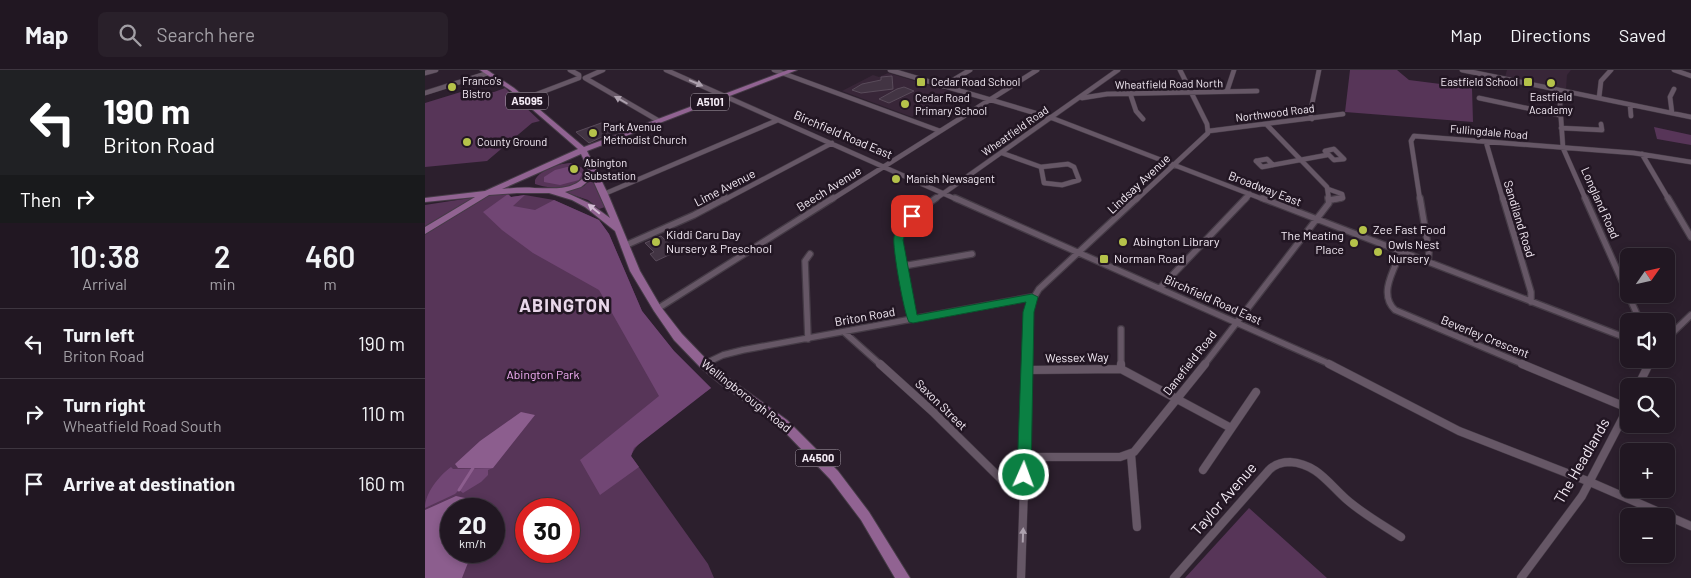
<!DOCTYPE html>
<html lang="en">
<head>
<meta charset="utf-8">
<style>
	:root { --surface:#211722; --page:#29202a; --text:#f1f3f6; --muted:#a29fa5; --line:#3e3640 }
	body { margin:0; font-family:Barlow,sans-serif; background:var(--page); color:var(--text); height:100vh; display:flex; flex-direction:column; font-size:19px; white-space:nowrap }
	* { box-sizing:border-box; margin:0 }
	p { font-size:16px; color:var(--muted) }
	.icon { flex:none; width:28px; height:28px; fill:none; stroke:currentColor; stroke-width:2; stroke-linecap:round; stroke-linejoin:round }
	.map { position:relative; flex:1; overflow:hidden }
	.details { display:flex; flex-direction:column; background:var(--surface); width:425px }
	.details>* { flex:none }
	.top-card { background:#202124; color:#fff; overflow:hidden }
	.needle { width:32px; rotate:56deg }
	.tools { position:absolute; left:1195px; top:178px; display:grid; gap:10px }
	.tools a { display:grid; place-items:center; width:55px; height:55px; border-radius:8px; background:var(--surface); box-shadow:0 2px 8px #0003,0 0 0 1px var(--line); font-size:25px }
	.speed { position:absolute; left:15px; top:428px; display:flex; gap:10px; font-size:25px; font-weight:700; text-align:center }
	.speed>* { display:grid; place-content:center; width:65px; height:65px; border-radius:50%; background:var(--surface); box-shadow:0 2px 8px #0003,0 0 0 1px var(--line); line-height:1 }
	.speed small { font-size:12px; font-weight:400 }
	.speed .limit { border:8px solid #d22; background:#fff; color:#111 }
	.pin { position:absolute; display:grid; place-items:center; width:42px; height:42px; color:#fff; margin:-21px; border-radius:10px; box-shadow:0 2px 8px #0006 }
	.me { position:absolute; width:55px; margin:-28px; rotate:2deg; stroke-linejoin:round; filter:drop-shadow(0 0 4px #0008) }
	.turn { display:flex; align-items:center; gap:18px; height:105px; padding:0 20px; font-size:22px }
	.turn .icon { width:65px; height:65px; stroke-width:2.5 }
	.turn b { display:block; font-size:35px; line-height:42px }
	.then { display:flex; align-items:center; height:48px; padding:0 20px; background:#0003; gap:10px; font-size:19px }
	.eta { display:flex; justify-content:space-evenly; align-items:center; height:85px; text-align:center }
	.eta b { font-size:30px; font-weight:600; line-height:35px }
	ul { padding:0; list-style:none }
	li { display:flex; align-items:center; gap:15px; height:70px; padding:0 20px; border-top:1px solid var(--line) }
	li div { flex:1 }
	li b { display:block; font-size:19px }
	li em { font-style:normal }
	header { display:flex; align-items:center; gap:30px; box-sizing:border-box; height:70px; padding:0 25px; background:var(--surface); border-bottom:1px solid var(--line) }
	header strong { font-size:24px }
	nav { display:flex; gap:28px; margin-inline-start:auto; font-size:18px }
	.search { width:350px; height:45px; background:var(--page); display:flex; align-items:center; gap:12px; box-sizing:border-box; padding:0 18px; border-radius:8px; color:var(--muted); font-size:19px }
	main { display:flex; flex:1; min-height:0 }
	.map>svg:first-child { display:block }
	.built { fill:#382638 }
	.green { fill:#573558; fill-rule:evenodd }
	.forest { fill:#714674 }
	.water { fill:#8c5e8e }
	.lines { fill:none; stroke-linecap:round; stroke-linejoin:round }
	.stream { stroke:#8c5e8e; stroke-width:3 }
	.building { fill:#423443; stroke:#594b5a }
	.street-far2-casing { stroke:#453b46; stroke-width:5.5 }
	.street-far1-casing { stroke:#453b46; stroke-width:8 }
	.street-casing { stroke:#453b46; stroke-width:9 }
	.primary-casing { stroke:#453b46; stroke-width:2 }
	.street-far2 { stroke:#665766; stroke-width:4.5 }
	.street-far1 { stroke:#665766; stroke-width:5.5 }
	.street { stroke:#665766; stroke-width:8 }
	.primary { fill:#916392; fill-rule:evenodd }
	.oneway { fill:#ada1ae }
	.oneway2 { fill:#d1bbd2 }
	.route { fill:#0b8043; stroke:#07532c }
	.poi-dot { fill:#b5c24a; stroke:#221623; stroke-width:2 }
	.labels { text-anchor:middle; stroke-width:5; stroke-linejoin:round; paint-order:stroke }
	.far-poi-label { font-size:11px; fill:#f4ebf5; stroke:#221623; text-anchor:start }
	.far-street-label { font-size:11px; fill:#f4ebf5; stroke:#221623 }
	.shield { fill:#221623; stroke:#b5abb6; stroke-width:1 }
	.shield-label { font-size:11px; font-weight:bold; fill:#f4ebf5 }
	.street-label { font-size:12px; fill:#f4ebf5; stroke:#221623 }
	.poi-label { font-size:12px; fill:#f4ebf5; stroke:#221623; text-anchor:start }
	.park-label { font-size:12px; fill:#f2aff5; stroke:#221623 }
	.near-street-label { font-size:15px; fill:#f4ebf5; stroke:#221623 }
	.district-label { font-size:18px; font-weight:bold; letter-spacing:1px; fill:#e9d7ea; stroke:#221623 }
</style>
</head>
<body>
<header>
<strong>Map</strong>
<div class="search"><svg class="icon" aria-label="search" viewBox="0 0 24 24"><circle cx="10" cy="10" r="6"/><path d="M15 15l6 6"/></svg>Search here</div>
<nav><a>Map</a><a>Directions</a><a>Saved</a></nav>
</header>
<main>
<section class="details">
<div class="top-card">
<div class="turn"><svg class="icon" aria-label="left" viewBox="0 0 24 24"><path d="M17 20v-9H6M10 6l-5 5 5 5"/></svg><div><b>190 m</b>Briton Road</div></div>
<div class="then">Then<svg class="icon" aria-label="right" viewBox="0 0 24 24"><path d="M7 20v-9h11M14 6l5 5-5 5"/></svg></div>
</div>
<div class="eta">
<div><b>10:38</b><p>Arrival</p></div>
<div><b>2</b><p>min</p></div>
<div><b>460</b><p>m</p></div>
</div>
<ul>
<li><svg class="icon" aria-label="left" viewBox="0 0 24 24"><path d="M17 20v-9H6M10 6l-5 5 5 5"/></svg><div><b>Turn left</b><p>Briton Road</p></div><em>190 m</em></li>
<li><svg class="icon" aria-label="right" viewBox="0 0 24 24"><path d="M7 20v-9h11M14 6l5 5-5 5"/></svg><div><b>Turn right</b><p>Wheatfield Road South</p></div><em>110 m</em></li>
<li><svg class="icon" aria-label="arrive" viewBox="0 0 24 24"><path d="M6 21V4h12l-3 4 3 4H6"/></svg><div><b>Arrive at destination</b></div><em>160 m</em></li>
</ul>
</section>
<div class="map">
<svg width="1266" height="508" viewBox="0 0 1266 508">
	<rect width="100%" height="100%" fill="#2c1f2d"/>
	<path class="built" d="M1082,0H1146L1142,5L1141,19L1080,7Z
		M463,3L527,22L487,47L417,21L448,5L454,7Z"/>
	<path class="green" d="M925,0H972L984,10L1047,18L1048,52L920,42Z
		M80,18L115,51L107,53L62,91L0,97V33L39,21L42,24L69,22Z
		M1229,57L1266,65V75L1232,69Z
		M147,93L158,98L160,105C153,122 125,119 110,114V110C116,99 135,93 147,93Z
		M167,108L180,137L174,139L163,130L139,122L159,116Z
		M71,124H83L86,127L100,125L129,130L174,150L184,164L217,241L249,281L286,318C266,333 214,365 206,386L283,494L289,508H0V135ZM26,439H69V481H26ZM101,439H144V481H101Z
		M824,438L902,508H760Z"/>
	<path class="forest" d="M142,97L151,98L157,104L154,110L135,115L119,112V107L130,100Z
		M83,124L86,127L100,125L88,136L110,140L129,130L174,150L184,164L217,241L249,281L286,318L209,378L206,386L214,397L175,425L155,390L234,326L174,220L108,183L77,160L58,142Z
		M26,397L28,399L68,398L63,400V405L56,412L38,423L34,420L30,424L0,438C0,423 14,406 26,397Z"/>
	<path class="water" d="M96,342L110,345L68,398H33L30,394L55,371Z
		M31,426L40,428L41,439H26V481H45L46,485L37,508H0V440Z"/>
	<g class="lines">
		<path class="stream" d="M34,420L48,398"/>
	</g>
	<path class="building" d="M467,6L468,19L436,23L427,20L437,14L456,10V7Z
		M479,17L489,21L464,33L454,29L472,19Z
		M179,52L190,61L164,73L151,62Z
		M236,166L249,178L243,181L246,184L231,191L225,184L229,182L220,173Z"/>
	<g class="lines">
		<defs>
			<path id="street-far2" d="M178,0L160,8L234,51
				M241,0L533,130
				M349,0L515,61
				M465,0L627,48L840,130
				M1037,0L1266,47
				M1249,0L1266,6
				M0,3L11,0
				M518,16L545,0
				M1134,20L1138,78L1161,130
				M802,21L809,0
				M0,23L63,3
				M705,23L711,41L718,49
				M657,28L682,24L832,21
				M1054,28L1134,45
				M1174,28L1176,11L1186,0
				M99,29L154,8V5L145,0
				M1205,35L1206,46
				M1247,43L1245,27L1249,19
				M887,49L885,44L894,0
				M842,55L902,117L904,130
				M1136,58L1177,60L1176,54
				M784,61L918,44
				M1061,72L1078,130
				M909,79L919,89L909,90L900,81Z
				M577,83L616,97
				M1217,84L1244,130
				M831,91L837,97L902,85
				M831,91L842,89L848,95
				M643,94L649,97L654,110L637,115L619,113L616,97Z
				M903,119L917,124L918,128L908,130
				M179,124L353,50
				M299,130L407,73
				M406,130L612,0
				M509,130L693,0
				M711,130L783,63L782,54L755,0
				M820,130L825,124
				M995,130L986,71L989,66L1209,83L1266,92"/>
			<path id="street-far1" d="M530,128L907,295
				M837,128L1204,269
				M995,128L1004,182L1003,192
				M1078,128L1106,222V232
				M1160,128L1215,251
				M1243,128L1266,167
				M905,130L916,128
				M199,176L269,145L301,128
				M976,182C969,200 953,224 970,240L1100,295
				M478,196L547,184
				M735,218L821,128
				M232,239L408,128
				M488,249L473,170L479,154L489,144L511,128
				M696,259V295
				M419,262L456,295
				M383,269L380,191L385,184
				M1241,269L1266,245
				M279,294L298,285L318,280L607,227
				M603,295L605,234L614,219L712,128
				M779,295L904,133L903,128
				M1224,295L1227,289"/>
			<path id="street" d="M455,294L508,342L581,414L599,423
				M696,294V299
				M904,294L1034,361L1165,412L1266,456
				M1097,294L1203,338
				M603,300L696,299L806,358
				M1213,316L1224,294
				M706,384L712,457
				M600,387H695L709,382L780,294
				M778,400L831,322
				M596,508L603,294
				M749,508L844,400C850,394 856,392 865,392C892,394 903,413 921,429C938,444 958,455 976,467
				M1096,508L1157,426L1204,336"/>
			<path id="primary" d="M55,0H62L89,18L159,77L363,0H372L162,81L183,124L215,201L236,237L257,264L283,291L302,307L362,350L413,401L444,442L485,508H470L436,450L405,409L354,356L294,313L275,297L249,270L229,241L205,201L190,161L160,137L147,130L124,123H92L64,125L0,164V157L50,127L0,132V128L60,121L153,79L85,20ZM156,84L164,101C150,122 131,118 109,118C99,117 88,118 77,119ZM167,108L185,148L166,134L140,122L156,117Z"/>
		</defs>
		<use href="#street-far2" class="street-far2-casing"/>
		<use href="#street-far1" class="street-far1-casing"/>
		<use href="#street" class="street-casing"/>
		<use href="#primary" class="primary-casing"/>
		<use href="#street-far2" class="street-far2"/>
		<use href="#street-far1" class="street-far1"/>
		<use href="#street" class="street"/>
		<use href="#primary" class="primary"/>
	</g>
	<defs><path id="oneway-solid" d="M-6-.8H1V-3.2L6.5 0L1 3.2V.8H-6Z" transform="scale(1.25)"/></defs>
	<g class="oneway">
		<use href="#oneway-solid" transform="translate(271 13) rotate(23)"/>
		<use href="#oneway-solid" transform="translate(196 30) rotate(-150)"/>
		<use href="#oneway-solid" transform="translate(598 465) rotate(-88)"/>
	</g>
	<use class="oneway2" href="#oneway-solid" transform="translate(169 139) rotate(-141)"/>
	<path class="route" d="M487,143L492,146L482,158L478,170L492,245L607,224L613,227L609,242L606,405L604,409L599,411L594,409L592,405L598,242L601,232L488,253L484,252C479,244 467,176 469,167C471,158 478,146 487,143Z"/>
	<g class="poi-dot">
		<rect x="491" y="7" width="10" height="10" rx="2.5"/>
		<rect x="1098" y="7" width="10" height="10" rx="2.5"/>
		<circle cx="1126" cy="13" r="5"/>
		<circle cx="27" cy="17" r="5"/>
		<circle cx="480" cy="34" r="5"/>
		<circle cx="168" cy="63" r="5"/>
		<circle cx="42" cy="72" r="5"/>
		<circle cx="149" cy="99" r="5"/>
		<circle cx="471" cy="109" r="5"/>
		<circle cx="938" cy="160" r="5"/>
		<circle cx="231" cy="172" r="5"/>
		<circle cx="698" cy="172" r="5"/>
		<circle cx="929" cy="173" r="5"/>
		<circle cx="953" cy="182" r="5"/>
		<rect x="674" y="184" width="10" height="10" rx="2.5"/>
	</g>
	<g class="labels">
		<g class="far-poi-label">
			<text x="37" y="15">Franco's<tspan x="37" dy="13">Bistro</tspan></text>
			<text x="506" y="16">Cedar Road School</text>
			<text x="1093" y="16" text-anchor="end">Eastfield School</text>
			<text x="1126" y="31" text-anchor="middle">Eastfield<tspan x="1126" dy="13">Academy</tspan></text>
			<text x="490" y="32">Cedar Road<tspan x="490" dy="13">Primary School</tspan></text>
			<text x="178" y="61">Park Avenue<tspan x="178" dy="13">Methodist Church</tspan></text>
			<text x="52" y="76">County Ground</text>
			<text x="159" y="97">Abington<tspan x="159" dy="13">Substation</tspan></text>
			<text x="481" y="113">Manish Newsagent</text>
		</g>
		<g class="far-street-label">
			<text transform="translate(744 14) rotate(-1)" y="4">Wheatfield Road North</text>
			<text transform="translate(850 43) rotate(-7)" y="4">Northwood Road</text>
			<text transform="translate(590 61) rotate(-35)" y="4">Wheatfield Road</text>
			<text transform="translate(1064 62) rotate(5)" y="4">Fullingdale Road</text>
		</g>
		<g class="shield">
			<rect x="81" y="22.5" width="42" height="17" rx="4"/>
			<rect x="266" y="23.5" width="38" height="17" rx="4"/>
			<rect x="370.5" y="379.5" width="45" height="17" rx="4"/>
		</g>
		<g class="shield-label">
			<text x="102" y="35">A5095</text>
			<text x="285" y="36">A5101</text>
			<text x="393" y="392">A4500</text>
		</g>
		<g class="street-label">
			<text transform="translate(418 65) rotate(23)" y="4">Birchfield Road East</text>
			<text transform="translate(714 114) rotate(-43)" y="4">Lindsay Avenue</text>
			<text transform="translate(300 118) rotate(-27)" y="4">Lime Avenue</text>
			<text transform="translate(404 119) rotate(-32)" y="4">Beech Avenue</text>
			<text transform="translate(840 119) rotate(21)" y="4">Broadway East</text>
			<text transform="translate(1175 133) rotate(66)" y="4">Longland Road</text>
			<text transform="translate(1094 149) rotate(73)" y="4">Sandiland Road</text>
			<text transform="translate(788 230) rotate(24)" y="4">Birchfield Road East</text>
			<text transform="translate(440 247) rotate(-10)" y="4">Briton Road</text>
			<text transform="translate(1060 267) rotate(22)" y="4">Beverley Crescent</text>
			<text transform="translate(652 288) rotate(-1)" y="4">Wessex Way</text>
			<text transform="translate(765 293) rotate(-52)" y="4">Danefield Road</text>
			<text transform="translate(321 326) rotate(38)" y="4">Wellingborough Road</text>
			<text transform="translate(516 335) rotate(44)" y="4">Saxon Street</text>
		</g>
		<g class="poi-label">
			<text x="948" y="164">Zee Fast Food</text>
			<text x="241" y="169">Kiddi Caru Day<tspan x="241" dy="14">Nursery &amp; Preschool</tspan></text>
			<text x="919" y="170" text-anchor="end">The Meating<tspan x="919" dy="14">Place</tspan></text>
			<text x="708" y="176">Abington Library</text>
			<text x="963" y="179">Owls Nest<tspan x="963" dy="14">Nursery</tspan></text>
			<text x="689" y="193">Norman Road</text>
		</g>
		<g class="park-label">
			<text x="118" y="309">Abington Park</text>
		</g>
		<g class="near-street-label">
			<text transform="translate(1157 391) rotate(-60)" y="5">The Headlands</text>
			<text transform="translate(799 429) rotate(-49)" y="5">Taylor Avenue</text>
		</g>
		<g class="district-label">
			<text x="140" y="242">ABINGTON</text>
		</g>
	</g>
</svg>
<div class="tools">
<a><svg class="needle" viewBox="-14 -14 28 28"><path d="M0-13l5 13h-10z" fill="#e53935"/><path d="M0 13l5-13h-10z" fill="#a29fa5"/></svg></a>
<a><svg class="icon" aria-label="sound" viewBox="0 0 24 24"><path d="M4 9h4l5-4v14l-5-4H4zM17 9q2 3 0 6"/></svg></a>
<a><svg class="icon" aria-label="search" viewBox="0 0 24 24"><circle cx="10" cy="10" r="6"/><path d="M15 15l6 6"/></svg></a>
<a>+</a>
<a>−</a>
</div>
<div class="speed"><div>20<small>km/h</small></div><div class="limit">30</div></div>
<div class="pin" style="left:487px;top:146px;background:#d93025"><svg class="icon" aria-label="arrive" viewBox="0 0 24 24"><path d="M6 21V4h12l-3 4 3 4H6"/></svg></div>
<svg class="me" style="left:599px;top:405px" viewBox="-20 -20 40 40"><circle r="17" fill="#0b8043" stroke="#fff" stroke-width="3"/><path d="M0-11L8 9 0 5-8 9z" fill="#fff"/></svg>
</div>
</main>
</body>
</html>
